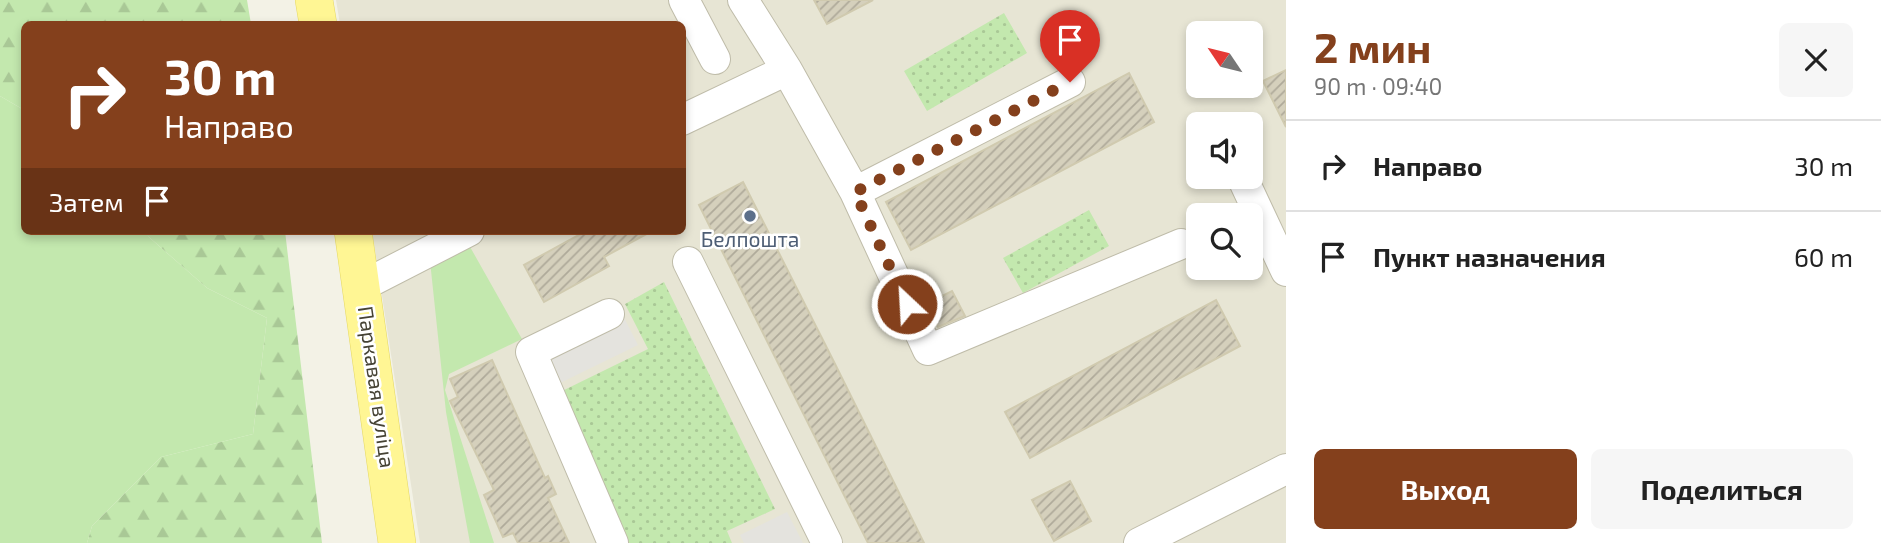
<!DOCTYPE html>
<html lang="ru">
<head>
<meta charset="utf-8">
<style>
	:root { --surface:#fff; --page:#f6f6f6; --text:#222; --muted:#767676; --line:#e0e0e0; --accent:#84401c }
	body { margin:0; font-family:"Exo 2",sans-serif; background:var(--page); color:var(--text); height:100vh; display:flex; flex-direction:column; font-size:26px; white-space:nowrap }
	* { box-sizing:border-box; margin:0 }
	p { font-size:23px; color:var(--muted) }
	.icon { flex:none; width:38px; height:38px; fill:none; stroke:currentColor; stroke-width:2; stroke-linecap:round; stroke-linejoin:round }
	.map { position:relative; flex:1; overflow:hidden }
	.details { display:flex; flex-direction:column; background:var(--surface); width:595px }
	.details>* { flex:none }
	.top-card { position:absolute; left:21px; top:21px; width:665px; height:214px; border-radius:10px; box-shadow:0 4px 10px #0003; background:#84401c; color:#fff; overflow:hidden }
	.needle { width:46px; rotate:305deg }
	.tools { position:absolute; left:1186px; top:21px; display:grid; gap:14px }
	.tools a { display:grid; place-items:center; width:77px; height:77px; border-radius:10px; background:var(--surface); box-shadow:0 4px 10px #0003; font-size:35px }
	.pin { position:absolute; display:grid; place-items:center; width:60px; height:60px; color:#fff; margin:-72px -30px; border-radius:50% 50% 50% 0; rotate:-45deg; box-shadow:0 0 7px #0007 }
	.pin .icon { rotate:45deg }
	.me { position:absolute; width:77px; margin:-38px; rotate:335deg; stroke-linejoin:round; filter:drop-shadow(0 0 5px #0008) }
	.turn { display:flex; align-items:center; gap:24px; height:147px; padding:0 28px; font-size:32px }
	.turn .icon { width:91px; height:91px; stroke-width:2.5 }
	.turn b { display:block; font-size:49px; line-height:60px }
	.then { display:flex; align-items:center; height:66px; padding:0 28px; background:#0003; gap:14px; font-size:26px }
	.round { display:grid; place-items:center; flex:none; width:74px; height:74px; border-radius:10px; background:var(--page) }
	.headline { display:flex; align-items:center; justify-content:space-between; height:119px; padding:0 28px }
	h1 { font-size:42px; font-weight:700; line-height:52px; color:var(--accent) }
	.cta { display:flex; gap:14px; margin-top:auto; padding:14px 28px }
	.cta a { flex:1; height:80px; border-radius:10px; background:var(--accent); color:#fff; font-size:28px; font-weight:700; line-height:80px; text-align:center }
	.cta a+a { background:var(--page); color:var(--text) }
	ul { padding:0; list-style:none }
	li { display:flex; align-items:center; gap:21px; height:91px; padding:0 28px; border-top:2px solid var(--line) }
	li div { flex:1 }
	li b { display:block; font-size:26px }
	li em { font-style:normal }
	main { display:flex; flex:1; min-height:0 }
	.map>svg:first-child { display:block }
	.residential { fill:#e7e5d4; fill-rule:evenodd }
	.green { fill:#c3e8ae }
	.forest { fill:url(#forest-firs) }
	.park { fill:url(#park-dots) }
	.parking { fill:#e4e3de }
	.building { fill:url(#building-hatch); stroke:#d0caaf; stroke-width:2 }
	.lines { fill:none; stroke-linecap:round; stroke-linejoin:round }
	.minor-casing { stroke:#bfbca9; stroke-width:32 }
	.major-casing { stroke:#e5d863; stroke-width:38 }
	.minor { stroke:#fff; stroke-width:30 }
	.major { stroke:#fff694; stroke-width:37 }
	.route { stroke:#84401c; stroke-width:12; stroke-dasharray:0 21.6 }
	.service-dot { fill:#5c6f8a; stroke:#fff; stroke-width:2.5 }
	.labels { text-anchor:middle; stroke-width:5; stroke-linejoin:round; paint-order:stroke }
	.service-label { font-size:21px; fill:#4e5e75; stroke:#fff }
	.street-label { font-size:21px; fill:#464335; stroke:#fff }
</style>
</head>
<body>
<main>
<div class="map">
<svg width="1286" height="543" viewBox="0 0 1286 543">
	<defs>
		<pattern id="forest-firs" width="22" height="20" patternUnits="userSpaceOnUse" patternTransform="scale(1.75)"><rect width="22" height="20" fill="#c3e8ae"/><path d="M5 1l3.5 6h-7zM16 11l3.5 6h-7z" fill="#a9c896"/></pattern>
		<pattern id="park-dots" width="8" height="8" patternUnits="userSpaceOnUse" patternTransform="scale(1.75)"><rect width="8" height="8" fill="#c3e8ae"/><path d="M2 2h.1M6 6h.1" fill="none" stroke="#a9c896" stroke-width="1.8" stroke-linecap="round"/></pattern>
		<pattern id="building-hatch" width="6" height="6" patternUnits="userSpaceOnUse" patternTransform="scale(1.75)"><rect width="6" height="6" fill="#d5d0bc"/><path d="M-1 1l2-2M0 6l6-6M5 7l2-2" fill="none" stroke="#afaa9a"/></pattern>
	</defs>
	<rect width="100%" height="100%" fill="#f3f2e6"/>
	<path class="residential" d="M336,0H1286V543H420L372,231H682V24H340ZM1199,33H1251V86H1199ZM1199,124H1251V177H1199ZM1199,215H1251V268H1199Z"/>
	<path class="green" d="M0,96L24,110V231H142L207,288L267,318L253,434L161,457L92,526L87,543H0Z
		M469,245L522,339L449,374L445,390L494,543H470L446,412L430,261Z"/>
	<path class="forest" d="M0,0H247L251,24H24V110L0,96Z
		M142,231H285L322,543H87L92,526L161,457L253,434L267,318L207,288Z"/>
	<path class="park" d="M1004,13L1027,53L927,111L904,71Z
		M1089,210L1109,246L1023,293L1003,258Z
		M664,282L775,509L727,531L732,543H624L558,393L648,349L625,304Z"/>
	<path class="parking" d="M616,302L638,345L558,384L537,342Z
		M787,512L803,543H744L740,535Z"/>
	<path class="building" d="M814,0H873L827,24Z
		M1286,70V127L1263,81Z
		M1129,73L1154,122L911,250L886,202Z
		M743,182L833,360L924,543H868L699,205Z
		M586,231H652L604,257L609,266L544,302L524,265Z
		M952,291L965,316L938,327L926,304Z
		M1216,300L1240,346L1030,458L1005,412Z
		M492,360L545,478L548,476L556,494L548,498L569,543H518L513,533L503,537L484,495L494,490L450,401L458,397L450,379Z
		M1070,481L1091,521L1054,541L1032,500Z"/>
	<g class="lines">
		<defs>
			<path id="minor" d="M684,0L715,59
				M743,0L787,70
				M682,120L787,70L855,192L928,350L1181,244
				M1242,177L1286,271
				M855,192L1070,82
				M688,262L827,543
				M362,286L469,231
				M609,314L531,352L613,543
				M1139,543L1286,469"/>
			<path id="major" d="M314,0L318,24
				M353,231L397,543"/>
		</defs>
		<use href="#minor" class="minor-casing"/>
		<use href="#major" class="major-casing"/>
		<use href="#minor" class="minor"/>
		<use href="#major" class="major"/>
	</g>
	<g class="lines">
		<path class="route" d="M907,304L855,192L1070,82"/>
	</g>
	<circle class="service-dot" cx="750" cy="216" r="7"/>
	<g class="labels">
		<g class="service-label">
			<text x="750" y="247">Белпошта</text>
		</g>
		<g class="street-label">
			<text transform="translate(376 387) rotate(82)" y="7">Паркавая вуліца</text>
		</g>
	</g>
</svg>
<div class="tools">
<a><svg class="needle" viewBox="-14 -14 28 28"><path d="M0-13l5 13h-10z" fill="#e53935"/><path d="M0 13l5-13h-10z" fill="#767676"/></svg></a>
<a><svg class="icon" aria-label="sound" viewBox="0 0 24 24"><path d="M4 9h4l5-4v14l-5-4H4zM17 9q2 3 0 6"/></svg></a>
<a><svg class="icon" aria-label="search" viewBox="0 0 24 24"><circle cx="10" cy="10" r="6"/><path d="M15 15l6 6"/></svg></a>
</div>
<div class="pin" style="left:1070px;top:82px;background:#d93025"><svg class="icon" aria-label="arrive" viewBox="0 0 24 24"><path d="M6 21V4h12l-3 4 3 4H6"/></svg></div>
<svg class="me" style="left:907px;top:304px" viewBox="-20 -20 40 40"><circle r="17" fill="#84401c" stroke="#fff" stroke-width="3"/><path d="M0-11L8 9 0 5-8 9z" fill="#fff"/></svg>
<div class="top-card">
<div class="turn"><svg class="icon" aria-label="right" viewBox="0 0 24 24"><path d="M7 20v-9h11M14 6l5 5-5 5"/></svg><div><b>30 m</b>Направо</div></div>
<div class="then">Затем<svg class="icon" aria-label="arrive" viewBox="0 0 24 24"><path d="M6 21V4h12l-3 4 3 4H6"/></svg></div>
</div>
</div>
<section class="details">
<div class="headline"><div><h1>2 мин</h1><p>90 m · 09:40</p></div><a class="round"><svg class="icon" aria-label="close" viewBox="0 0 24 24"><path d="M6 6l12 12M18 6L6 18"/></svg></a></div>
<ul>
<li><svg class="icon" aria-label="right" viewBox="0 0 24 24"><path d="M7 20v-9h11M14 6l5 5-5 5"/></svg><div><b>Направо</b></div><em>30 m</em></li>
<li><svg class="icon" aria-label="arrive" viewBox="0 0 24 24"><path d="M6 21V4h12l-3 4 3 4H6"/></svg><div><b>Пункт назначения</b></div><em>60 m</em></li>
</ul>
<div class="cta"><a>Выход</a><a>Поделиться</a></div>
</section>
</main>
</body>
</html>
